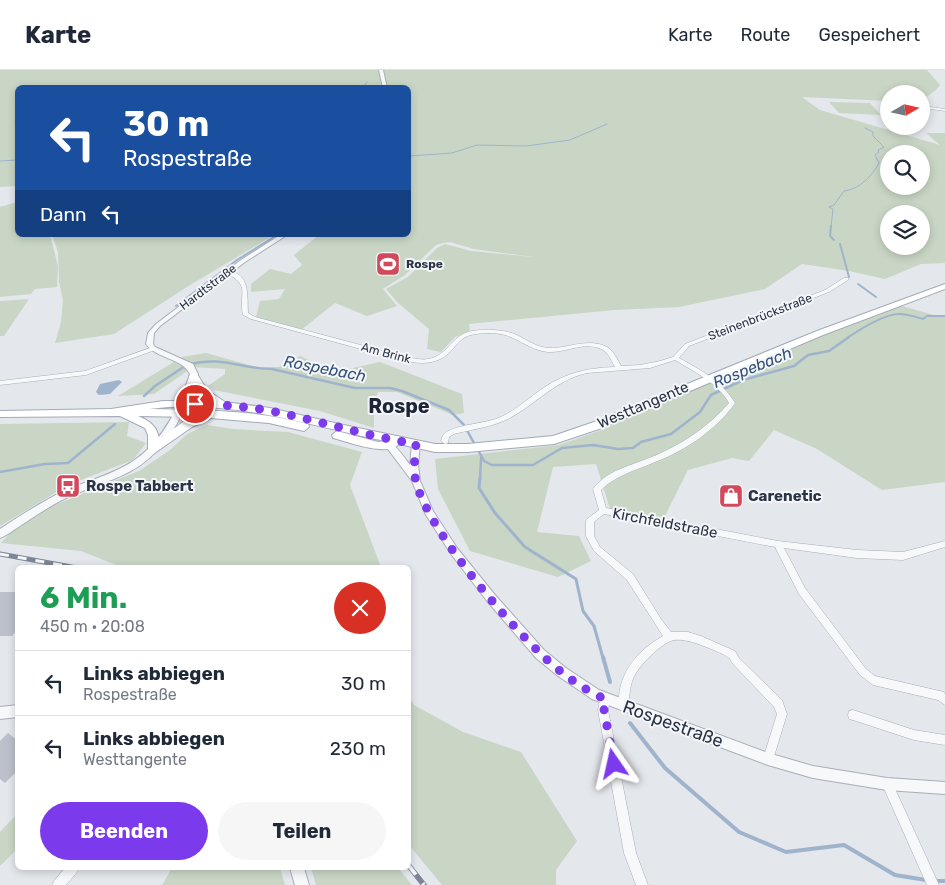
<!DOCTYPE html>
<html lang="de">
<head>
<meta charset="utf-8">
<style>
	:root { --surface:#fff; --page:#f6f6f7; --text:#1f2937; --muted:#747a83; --line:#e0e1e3; --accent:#7c3aed }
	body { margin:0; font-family:Rubik,sans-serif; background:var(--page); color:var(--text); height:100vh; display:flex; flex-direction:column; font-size:19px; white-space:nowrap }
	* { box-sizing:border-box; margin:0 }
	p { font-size:16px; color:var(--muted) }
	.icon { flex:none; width:28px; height:28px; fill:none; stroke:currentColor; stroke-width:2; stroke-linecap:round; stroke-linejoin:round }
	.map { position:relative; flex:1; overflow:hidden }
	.sheet { position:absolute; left:15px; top:495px; width:396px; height:305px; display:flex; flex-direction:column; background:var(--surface); border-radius:8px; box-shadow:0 2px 8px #0003 }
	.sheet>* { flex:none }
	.hud { position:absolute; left:15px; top:15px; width:396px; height:152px; border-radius:8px; box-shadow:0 2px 8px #0003; background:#1a4fa0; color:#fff; overflow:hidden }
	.needle { width:32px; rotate:81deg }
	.tools { position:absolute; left:880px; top:15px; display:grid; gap:10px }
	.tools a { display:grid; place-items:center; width:50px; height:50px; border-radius:50%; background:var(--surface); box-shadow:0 2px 8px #0003; font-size:25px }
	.pin { position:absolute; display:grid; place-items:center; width:42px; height:42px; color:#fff; margin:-21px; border:2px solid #fff; border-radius:50%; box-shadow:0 1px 5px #0007 }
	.me { position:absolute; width:55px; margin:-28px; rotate:349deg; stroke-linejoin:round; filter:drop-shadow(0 0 4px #0008) }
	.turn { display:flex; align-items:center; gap:18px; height:105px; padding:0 25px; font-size:22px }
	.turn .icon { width:65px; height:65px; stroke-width:2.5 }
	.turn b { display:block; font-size:35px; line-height:42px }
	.then { display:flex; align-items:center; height:48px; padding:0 25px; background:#0003; gap:10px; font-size:19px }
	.round { display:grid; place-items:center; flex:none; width:52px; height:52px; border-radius:26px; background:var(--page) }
	.summary { display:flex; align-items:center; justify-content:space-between; height:85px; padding:0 25px }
	h1 { font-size:30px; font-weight:700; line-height:38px; color:#1e9e55 }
	.action { display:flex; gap:10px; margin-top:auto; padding:10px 25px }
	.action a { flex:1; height:58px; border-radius:30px; background:var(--accent); color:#fff; font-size:20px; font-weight:700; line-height:58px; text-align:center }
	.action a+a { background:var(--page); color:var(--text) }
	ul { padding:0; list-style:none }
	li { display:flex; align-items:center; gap:15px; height:65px; padding:0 25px; border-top:1px solid var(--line) }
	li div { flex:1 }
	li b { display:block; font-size:19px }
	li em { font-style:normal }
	header { display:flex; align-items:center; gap:30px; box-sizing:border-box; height:70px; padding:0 25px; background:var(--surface); border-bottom:1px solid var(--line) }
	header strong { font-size:24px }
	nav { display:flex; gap:28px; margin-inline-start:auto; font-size:18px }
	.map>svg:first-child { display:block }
	.green { fill:#c9d6c5; fill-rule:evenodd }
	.water { fill:#9fb4cc }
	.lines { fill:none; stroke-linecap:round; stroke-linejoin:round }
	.stream-far4 { stroke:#9fb4cc; stroke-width:1 }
	.stream-far3 { stroke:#9fb4cc; stroke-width:2 }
	.stream-far2 { stroke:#9fb4cc; stroke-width:2.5 }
	.stream-far1 { stroke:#9fb4cc; stroke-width:3 }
	.stream { stroke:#9fb4cc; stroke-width:4 }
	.building { fill:#bbc0ca }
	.minor-casing { stroke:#a9aeb7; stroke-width:1 }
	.tertiary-casing { stroke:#a9aeb7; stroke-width:2 }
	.primary-casing { stroke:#a3abb8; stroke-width:2 }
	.minor { fill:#f7f8fa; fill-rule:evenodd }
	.tertiary { fill:#f7f8fa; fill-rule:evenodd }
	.primary { fill:#fff; fill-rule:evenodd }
	.rail-far1-casing { stroke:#7d8696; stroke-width:5 }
	.rail-casing { stroke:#7d8696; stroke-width:5.5 }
	.rail-far1 { stroke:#f4f6f9; stroke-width:3; stroke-dasharray:9; stroke-linecap:butt }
	.rail { stroke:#f4f6f9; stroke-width:4; stroke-dasharray:11; stroke-linecap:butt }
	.route { stroke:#7c3aed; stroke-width:9; stroke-dasharray:0 16.2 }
	.labels { text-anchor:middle; stroke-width:4; stroke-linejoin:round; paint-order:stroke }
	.far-poi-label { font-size:12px; font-weight:bold; fill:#2b3445; stroke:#f4f6f9; text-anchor:start }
	.far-street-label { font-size:12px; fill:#2b3445; stroke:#f4f6f9 }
	.street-label { font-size:15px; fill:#2b3445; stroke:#f4f6f9 }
	.poi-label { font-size:15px; font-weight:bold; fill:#2b3445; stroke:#f4f6f9; text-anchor:start }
	.water-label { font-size:16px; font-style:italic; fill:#34527a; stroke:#f4f6f9 }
	.near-street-label { font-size:18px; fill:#2b3445; stroke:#f4f6f9 }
	.district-label { font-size:20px; font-weight:bold; fill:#1d2536; stroke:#f4f6f9 }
</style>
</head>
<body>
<header>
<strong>Karte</strong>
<nav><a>Karte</a><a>Route</a><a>Gespeichert</a></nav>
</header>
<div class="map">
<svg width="945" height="815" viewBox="0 0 945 815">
	<rect width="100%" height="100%" fill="#e4e7ec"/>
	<path class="green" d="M0,0H927L940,15L936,20L921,31V24H889V31L802,27L820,40L940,75L926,63H945V193L921,194L885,209L849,201L802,194L765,219L679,237L615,240L469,254L470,262L455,267L441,282L427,279L429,259L397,232L386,219L408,207L437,178L445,174L471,181L533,187L474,179L450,172L443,173L436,175L405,205L383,219L397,236L367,246L335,233L301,260L256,247L260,231L279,229L285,219L251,222V214L270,199L291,204L302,195L294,185L319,165H409V18H18L17,116L0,117ZM889,84H921V116H889ZM889,144H921V176H889Z
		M829,32L870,33L881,45L839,43Z
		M14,133L17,134L18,165H50L58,196L57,217L35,219L31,224L0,227V137Z
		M52,165H274L190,215L114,264L55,273L61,252L63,230L59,212L58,182Z
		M29,229L4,266H0V231Z
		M899,235L937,246H945V412L882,420L817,379L774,360L749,391L732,388L688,400L664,448L610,439L596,394L553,397L537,462L579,466L591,491L558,507L470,481L438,419L435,389L559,375L602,360L709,311L822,264Z
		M206,283L256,297H279L300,286L335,302L380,292L462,324L464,343L453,345L397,322H378L374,334V358L320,341L214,320L208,316L225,304V299L193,297L154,324L118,326L182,287Z
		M129,352L127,366L146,373L133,390L68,415L0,456V354Z
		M207,355L233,359L288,362L362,382L350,415L381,497H121L81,481L1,473L15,458L55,435L139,401L170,380L187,364Z
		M409,627L414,635L463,662L521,682L577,771L556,800V815H442L409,775Z
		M17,744V779L0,796V762Z
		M172,798H280L285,815H162Z
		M311,798H398L412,815H316Z"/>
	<path class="water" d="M119,310L122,312L110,324L99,325L96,322L100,314Z"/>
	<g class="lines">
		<path class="stream-far4" d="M363,18L367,12
			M15,51L18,53
			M409,86L452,83L477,75L526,76L570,70L607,54
			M0,91L18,90
			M831,157L833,139L829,137L834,135L844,121C860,119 872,106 879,93L875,85L879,82L878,80L884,77L873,66V62L865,58"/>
		<path class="stream-far3" d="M831,156L830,166L834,170
			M840,174L849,207
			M858,214L876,227
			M176,236L237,190L277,165
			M847,268C859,260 885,244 899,244C907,244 916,247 923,249L927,246H945"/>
		<path class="stream-far2" d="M190,294C222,286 241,299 272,299L355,318H390L402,321L449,340L464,355L484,391L492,395H533L562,378L593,375L618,379L633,378L641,372L671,364L700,342L711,325L743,310L794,296L808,285L829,281L849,267
			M144,326L155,316L185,296
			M0,402L45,394L68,393L115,354
			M480,409L481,388"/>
		<path class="stream-far1" d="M480,408L479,418L495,443L525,477L576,509L583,541L594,556L603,588"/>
		<path class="stream" d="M603,587L610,612
			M630,653L665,698L739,762L786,782L844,775L895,805L926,810
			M934,811H945"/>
	</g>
	<path class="building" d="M0,522H18V558L12,566H0Z
		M8,663L18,671V700L5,713L0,709V671Z"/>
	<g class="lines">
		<defs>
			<path id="minor" d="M923,36L945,39V41L924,38Z
				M226,201C251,202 247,226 248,243L255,247L402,286C412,288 425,292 435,287C451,280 452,265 472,261C486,259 503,259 517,265C527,270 536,277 548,278C567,279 586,268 605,276C613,279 617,289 621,296L640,295L660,291L673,287L685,274L825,220L844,208H848V210L829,222L689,276L679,288C699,299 723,312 735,333C716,360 686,380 655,392C636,400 616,405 601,420L606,438L778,471L857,480L903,482L945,471V477L903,490L857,488L784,478L805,518L866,599L875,606L944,622L945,624V635L938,630L873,615L860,605L799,524L775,477L604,444L594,452V466L600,477L633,504L661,549L671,562H688L701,566L735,581L739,588L782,630L787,644L772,693L768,694L764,693L763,689L777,644L774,637L733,594C731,592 731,589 729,588C725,584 706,577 701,575C693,572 683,569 674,570C661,573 638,596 633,609C629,618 630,629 627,639L623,640L619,639C617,633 619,626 620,619C625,595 642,578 663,566L627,510L594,481L587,468L586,466V451L587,449L599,440L593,419C608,398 639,394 661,383C687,371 710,355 729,333C718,313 693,301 675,290L650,298L587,303C556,310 537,333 510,348C493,357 473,359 454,364L449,367L448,373L445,374L441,371C442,368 442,366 444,364C451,356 484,353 496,349C512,343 525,331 539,321C563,304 584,298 615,297C611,290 608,282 601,279C585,271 565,283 548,282C535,281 524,273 513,268C501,262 484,262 471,265C462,267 457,274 451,281C437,296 419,294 401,290L251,249L243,245C238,224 252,216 226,203Z
				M153,277L155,278V280L86,305L0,315V311L85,301Z
				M605,624L609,625L610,629L608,640L636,783L648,815H636L624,783L598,640L601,625Z
				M853,640L914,660L945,665V675L914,670L853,650L849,649L848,645L849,641Z
				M887,709L891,710L939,815H927L882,714L883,710Z
				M65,798H79L77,802L66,815H52L54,811Z"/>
			<path id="tertiary" d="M379,0H383L387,18H383Z
				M280,165H287L245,192L160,256L154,263L153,274L155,277L193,294L198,304C186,342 166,383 129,402C108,413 84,419 62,430C49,437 36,445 23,454C15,459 8,465 0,468V459C21,445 43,431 66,420C85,412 104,407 123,397C159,379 178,341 190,304C182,288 157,289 146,274L148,263L156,254L241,190Z
				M388,371C397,376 404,387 410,395L412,374L416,371L419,372L420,374L418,394L420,411L433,441L457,478L495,525L544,580L566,598L599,620L768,683L813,696L887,708L945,712V724L887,720L813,708L768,695L592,629L558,606L536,588L487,531L451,484L426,445L412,411L384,374Z
				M18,635V647L0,649V637Z
				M290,798H304L309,815H295Z"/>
			<path id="primary" d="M945,214V219L823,265L602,358L554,374L468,382H435L399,374C387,387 349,372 333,368L332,365L337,361L378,372L385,371C308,355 229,328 149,339C202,340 257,340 308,354L309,357L304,361L269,353L211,348L192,357L153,384L148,380V365L145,358L120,346L0,347V341L111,339L163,331H209C199,325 193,318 189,306L194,303L197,304L207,320L225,332L270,338L339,354L435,374H468L553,366L594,352L817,261ZM138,346L195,347L184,351L159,370C158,357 150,351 138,346Z"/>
		</defs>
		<use href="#minor" class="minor-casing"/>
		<use href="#tertiary" class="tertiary-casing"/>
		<use href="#primary" class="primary-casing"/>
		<use href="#minor" class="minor"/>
		<use href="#tertiary" class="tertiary"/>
		<use href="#primary" class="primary"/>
		<defs>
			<path id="rail-far1" d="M0,484L77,498"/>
			<path id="rail" d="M409,796L424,815"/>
		</defs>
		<use href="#rail-far1" class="rail-far1-casing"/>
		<use href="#rail" class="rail-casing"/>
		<use href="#rail-far1" class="rail-far1"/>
		<use href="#rail" class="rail"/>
	</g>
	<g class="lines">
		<path class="route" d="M195,334C221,335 245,336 271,341C320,351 367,366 416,374C415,386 413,399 416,412C429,461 503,547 540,583C558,601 582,619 605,629L604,640L614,694"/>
	</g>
	<defs>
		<symbol id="stadium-square" viewBox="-11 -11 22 22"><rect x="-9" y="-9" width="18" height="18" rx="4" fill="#d1495b" stroke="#f4f6f9"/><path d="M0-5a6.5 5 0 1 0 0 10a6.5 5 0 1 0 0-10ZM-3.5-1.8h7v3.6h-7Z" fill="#fff"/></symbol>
		<symbol id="bus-square" viewBox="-11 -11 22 22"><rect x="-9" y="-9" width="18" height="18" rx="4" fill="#d1495b" stroke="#f4f6f9"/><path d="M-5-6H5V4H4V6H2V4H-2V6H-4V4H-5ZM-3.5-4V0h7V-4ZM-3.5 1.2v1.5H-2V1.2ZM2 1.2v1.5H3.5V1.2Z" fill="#fff"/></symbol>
		<symbol id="shop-square" viewBox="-11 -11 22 22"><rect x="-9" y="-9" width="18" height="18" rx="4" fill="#d1495b" stroke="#f4f6f9"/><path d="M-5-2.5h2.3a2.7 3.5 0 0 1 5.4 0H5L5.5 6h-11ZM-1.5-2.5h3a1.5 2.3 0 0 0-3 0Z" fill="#fff"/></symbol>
	</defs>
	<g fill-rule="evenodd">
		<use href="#stadium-square" x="374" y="180" width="28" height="28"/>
		<use href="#bus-square" x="54" y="402" width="28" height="28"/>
		<use href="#shop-square" x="717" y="412" width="28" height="28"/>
	</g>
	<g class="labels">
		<g class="far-poi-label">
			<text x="406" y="198">Rospe</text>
		</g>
		<g class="far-street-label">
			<text transform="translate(208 217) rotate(-37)" y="4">Hardtstraße</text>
			<text transform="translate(760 247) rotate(-21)" y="4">Steinenbrückstraße</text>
			<text transform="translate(386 283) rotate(15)" y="4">Am Brink</text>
		</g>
		<g class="street-label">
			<text transform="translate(643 335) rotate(-23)" y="5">Westtangente</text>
			<text transform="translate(665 453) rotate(11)" y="5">Kirchfeldstraße</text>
		</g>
		<g class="poi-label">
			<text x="86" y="421">Rospe Tabbert</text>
			<text x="748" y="431">Carenetic</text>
		</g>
		<g class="water-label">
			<text transform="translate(752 297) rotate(-22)" y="6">Rospebach</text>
			<text transform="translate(325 298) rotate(11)" y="6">Rospebach</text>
		</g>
		<g class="near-street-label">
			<text transform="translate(673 654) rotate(20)" y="6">Rospestraße</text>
		</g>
		<g class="district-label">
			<text x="399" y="343">Rospe</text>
		</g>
	</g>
</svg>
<div class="tools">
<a><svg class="needle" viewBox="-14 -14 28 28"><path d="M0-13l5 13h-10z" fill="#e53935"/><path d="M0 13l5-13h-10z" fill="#747a83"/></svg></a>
<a><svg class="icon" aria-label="search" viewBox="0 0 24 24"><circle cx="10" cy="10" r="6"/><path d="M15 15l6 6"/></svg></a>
<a><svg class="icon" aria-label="layers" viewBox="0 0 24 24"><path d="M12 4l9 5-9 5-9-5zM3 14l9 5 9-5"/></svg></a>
</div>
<div class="pin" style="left:195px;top:334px;background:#d93025"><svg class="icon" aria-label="arrive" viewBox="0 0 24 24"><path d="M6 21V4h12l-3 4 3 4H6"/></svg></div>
<svg class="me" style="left:614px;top:694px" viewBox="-20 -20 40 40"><path d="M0-17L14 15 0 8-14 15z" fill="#7c3aed" stroke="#fff" stroke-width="4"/></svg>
<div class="hud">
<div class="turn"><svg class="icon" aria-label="left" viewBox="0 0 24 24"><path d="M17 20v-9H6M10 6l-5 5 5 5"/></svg><div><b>30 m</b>Rospestraße</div></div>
<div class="then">Dann<svg class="icon" aria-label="left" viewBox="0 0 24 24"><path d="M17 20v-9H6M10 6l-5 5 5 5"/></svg></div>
</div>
<section class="sheet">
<div class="summary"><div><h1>6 Min.</h1><p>450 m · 20:08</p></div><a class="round" style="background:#d93025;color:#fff"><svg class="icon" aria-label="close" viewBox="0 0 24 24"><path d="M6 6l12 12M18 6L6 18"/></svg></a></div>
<ul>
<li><svg class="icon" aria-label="left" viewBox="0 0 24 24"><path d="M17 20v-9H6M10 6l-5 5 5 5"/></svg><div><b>Links abbiegen</b><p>Rospestraße</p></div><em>30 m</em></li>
<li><svg class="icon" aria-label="left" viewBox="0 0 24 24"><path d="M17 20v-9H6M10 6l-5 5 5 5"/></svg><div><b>Links abbiegen</b><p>Westtangente</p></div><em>230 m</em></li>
</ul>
<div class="action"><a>Beenden</a><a>Teilen</a></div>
</section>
</div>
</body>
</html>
